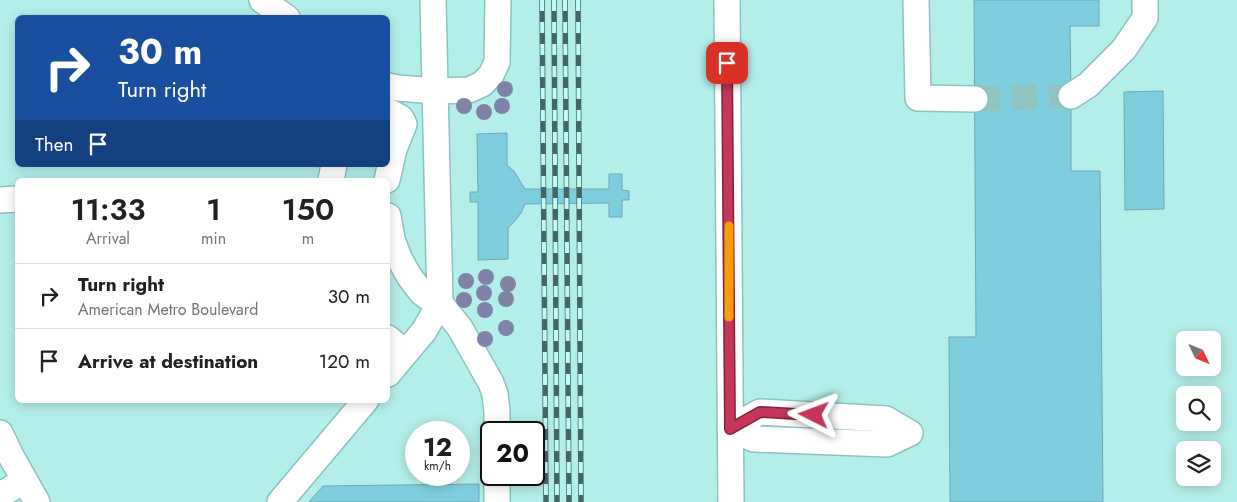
<!DOCTYPE html>
<html lang="en">
<head>
<meta charset="utf-8">
<style>
	:root { --surface:#fff; --page:#f6f6f6; --text:#202124; --muted:#757577; --line:#e0e0e0 }
	body { margin:0; font-family:Jost,sans-serif; background:var(--page); color:var(--text); height:100vh; display:flex; flex-direction:column; font-size:19px; white-space:nowrap }
	* { box-sizing:border-box; margin:0 }
	p { font-size:16px; color:var(--muted) }
	.icon { flex:none; width:28px; height:28px; fill:none; stroke:currentColor; stroke-width:2; stroke-linecap:round; stroke-linejoin:round }
	.map { position:relative; flex:1; overflow:hidden }
	.panel { position:absolute; left:15px; top:178px; width:375px; height:225px; display:flex; flex-direction:column; background:var(--surface); border-radius:8px; box-shadow:0 2px 12px #0003 }
	.panel>* { flex:none }
	.hud { position:absolute; left:15px; top:15px; width:375px; height:152px; border-radius:8px; box-shadow:0 2px 12px #0003; background:#1a4fa0; color:#fff; overflow:hidden }
	.needle { width:32px; rotate:133deg }
	.tools { position:absolute; left:1176px; top:331px; display:grid; gap:10px }
	.tools a { display:grid; place-items:center; width:45px; height:45px; border-radius:8px; background:var(--surface); box-shadow:0 2px 12px #0003; font-size:25px }
	.speed { position:absolute; left:405px; top:421px; display:flex; gap:10px; font-size:25px; font-weight:700; text-align:center }
	.speed>* { display:grid; place-content:center; width:65px; height:65px; border-radius:50%; background:var(--surface); box-shadow:0 2px 12px #0003; line-height:1 }
	.speed small { font-size:12px; font-weight:400 }
	.speed .limit { border:2px solid #111; border-radius:8px; background:#fff; color:#111 }
	.pin { position:absolute; display:grid; place-items:center; width:42px; height:42px; color:#fff; margin:-21px; border-radius:10px; box-shadow:0 2px 8px #0006 }
	.me { position:absolute; width:55px; margin:-28px; rotate:273deg; stroke-linejoin:round; filter:drop-shadow(0 0 4px #0008) }
	.turn { display:flex; align-items:center; gap:18px; height:105px; padding:0 20px; font-size:22px }
	.turn .icon { width:65px; height:65px; stroke-width:2.5 }
	.turn b { display:block; font-size:35px; line-height:42px }
	.then { display:flex; align-items:center; height:48px; padding:0 20px; background:#0003; gap:10px; font-size:19px }
	.eta { display:flex; justify-content:space-evenly; align-items:center; height:85px; text-align:center }
	.eta b { font-size:30px; font-weight:600; line-height:35px }
	ul { padding:0; list-style:none }
	li { display:flex; align-items:center; gap:15px; height:65px; padding:0 20px; border-top:1px solid var(--line) }
	li div { flex:1 }
	li b { display:block; font-size:19px }
	li em { font-style:normal }
	.map>svg:first-child { display:block }
	.building { fill:#7ecfde; stroke:#70a7b1 }
	.lines { fill:none; stroke-linecap:round; stroke-linejoin:round }
	.minor-tunnel { stroke:#91c4c1; stroke-width:25; stroke-dasharray:25 12; stroke-linecap:butt }
	.minor-casing { stroke:#8ac3bf; stroke-width:28 }
	.minor { stroke:#fff; stroke-width:25 }
	.rail-casing { stroke:#446765; stroke-width:5.5 }
	.rail { stroke:#c1fbf7; stroke-width:4; stroke-dasharray:11; stroke-linecap:butt }
	.tree { fill:#7f83a5 }
	.route-casing { stroke:#80233b; stroke-width:12 }
	.route { stroke:#c5365b; stroke-width:9 }
	.slow { stroke:#f59e0b; stroke-width:9 }
</style>
</head>
<body>
<div class="map">
<svg width="1237" height="502" viewBox="0 0 1237 502">
	<rect width="100%" height="100%" fill="#b4eeea"/>
	<path class="building" d="M974,0H1099V26H1070L1071,96V171H1100L1103,502H950L949,337H976Z
		M1163,91L1164,209L1125,210L1124,92Z
		M507,133V165L514,171L525,189H609V174H622V190L629,191V200H622V217H609V203L525,204L521,213L514,222L508,228V259L478,260V202H470V192H478L477,134Z
		M479,484V502H309L323,486Z"/>
	<g class="lines">
		<path class="minor-tunnel" d="M975,99L1071,96"/>
		<defs>
			<path id="minor" d="M262,0L287,18
				M727,0L731,502
				M916,0L918,98L975,99
				M388,86L398,88L435,91L469,90L482,84L491,75L497,62L498,0
				M1071,96L1088,85L1124,49L1145,18V0
				M331,180L334,165
				M387,180L394,149L404,124L401,118L388,111
				M0,200L18,199
				M388,216L392,239L399,258L409,276L421,292L429,298L440,303L460,328L491,383L495,394L497,412V432
				M388,338L405,353
				M388,374L424,331L440,303L433,0
				M730,429L760,412L886,419L910,433
				M730,429L754,439L887,444L910,433
				M0,433L12,458L37,502
				M497,475V502
				M5,492L24,481
				M280,502L366,400"/>
		</defs>
		<use href="#minor" class="minor-casing"/>
		<use href="#minor" class="minor"/>
		<defs>
			<path id="rail" d="M542,0L546,502
				M554,0L557,502
				M565,0L569,502
				M578,0L581,502"/>
		</defs>
		<use href="#rail" class="rail-casing"/>
		<use href="#rail" class="rail"/>
	</g>
	<g class="tree">
		<circle cx="505" cy="89" r="8"/>
		<circle cx="464" cy="106" r="8"/>
		<circle cx="502" cy="106" r="8"/>
		<circle cx="484" cy="112" r="8"/>
		<circle cx="486" cy="277" r="8"/>
		<circle cx="466" cy="281" r="8"/>
		<circle cx="508" cy="284" r="8"/>
		<circle cx="484" cy="293" r="8"/>
		<circle cx="506" cy="299" r="8"/>
		<circle cx="464" cy="300" r="8"/>
		<circle cx="485" cy="310" r="8"/>
		<circle cx="506" cy="328" r="8"/>
		<circle cx="485" cy="339" r="8"/>
	</g>
	<g class="lines">
		<defs>
			<path id="route" d="M727,63L730,429L760,412L814,415"/>
		</defs>
		<use href="#route" class="route-casing"/>
		<use href="#route" class="route"/>
		<path class="slow" d="M729,226V317"/>
	</g>
</svg>
<div class="tools">
<a><svg class="needle" viewBox="-14 -14 28 28"><path d="M0-13l5 13h-10z" fill="#e53935"/><path d="M0 13l5-13h-10z" fill="#757577"/></svg></a>
<a><svg class="icon" aria-label="search" viewBox="0 0 24 24"><circle cx="10" cy="10" r="6"/><path d="M15 15l6 6"/></svg></a>
<a><svg class="icon" aria-label="layers" viewBox="0 0 24 24"><path d="M12 4l9 5-9 5-9-5zM3 14l9 5 9-5"/></svg></a>
</div>
<div class="speed"><div>12<small>km/h</small></div><div class="limit">20</div></div>
<div class="pin" style="left:727px;top:63px;background:#d93025"><svg class="icon" aria-label="arrive" viewBox="0 0 24 24"><path d="M6 21V4h12l-3 4 3 4H6"/></svg></div>
<svg class="me" style="left:814px;top:415px" viewBox="-20 -20 40 40"><path d="M0-17L14 15 0 8-14 15z" fill="#c5365b" stroke="#fff" stroke-width="4"/></svg>
<div class="hud">
<div class="turn"><svg class="icon" aria-label="right" viewBox="0 0 24 24"><path d="M7 20v-9h11M14 6l5 5-5 5"/></svg><div><b>30 m</b>Turn right</div></div>
<div class="then">Then<svg class="icon" aria-label="arrive" viewBox="0 0 24 24"><path d="M6 21V4h12l-3 4 3 4H6"/></svg></div>
</div>
<section class="panel">
<div class="eta">
<div><b>11:33</b><p>Arrival</p></div>
<div><b>1</b><p>min</p></div>
<div><b>150</b><p>m</p></div>
</div>
<ul>
<li><svg class="icon" aria-label="right" viewBox="0 0 24 24"><path d="M7 20v-9h11M14 6l5 5-5 5"/></svg><div><b>Turn right</b><p>American Metro Boulevard</p></div><em>30 m</em></li>
<li><svg class="icon" aria-label="arrive" viewBox="0 0 24 24"><path d="M6 21V4h12l-3 4 3 4H6"/></svg><div><b>Arrive at destination</b></div><em>120 m</em></li>
</ul>
</section>
</div>
</body>
</html>
